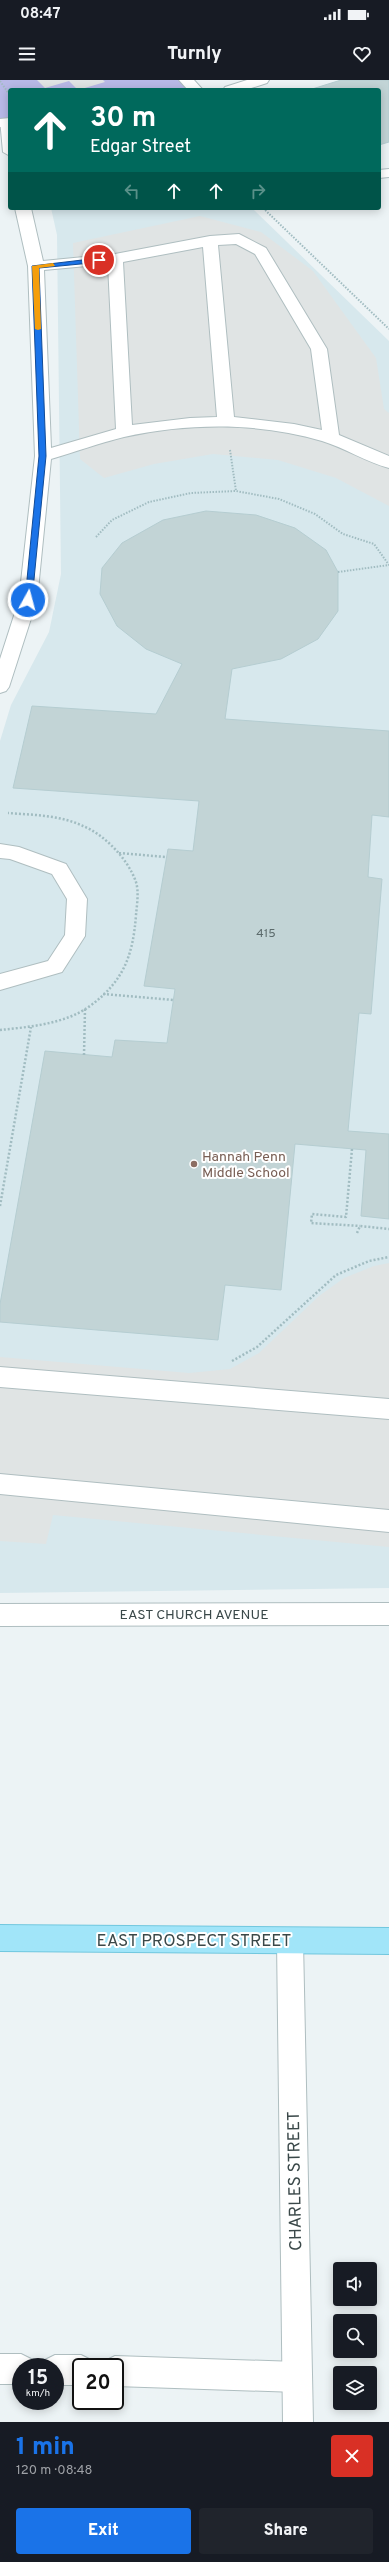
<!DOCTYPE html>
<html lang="en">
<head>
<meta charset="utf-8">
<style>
	:root { --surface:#171b24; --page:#20242c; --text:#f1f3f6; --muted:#9ea1a6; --accent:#1a73e8 }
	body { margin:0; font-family:Overpass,sans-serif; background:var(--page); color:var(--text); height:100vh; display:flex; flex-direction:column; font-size:15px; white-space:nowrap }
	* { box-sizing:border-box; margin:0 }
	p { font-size:13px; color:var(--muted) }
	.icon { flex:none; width:22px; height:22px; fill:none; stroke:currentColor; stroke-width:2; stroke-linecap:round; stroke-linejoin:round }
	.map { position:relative; height:2342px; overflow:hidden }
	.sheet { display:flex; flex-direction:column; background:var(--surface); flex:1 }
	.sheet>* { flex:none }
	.hud { position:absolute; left:8px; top:8px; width:373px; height:122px; border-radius:4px; box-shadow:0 2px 10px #0003; background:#00695c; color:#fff; overflow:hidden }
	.controls { position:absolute; left:333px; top:2182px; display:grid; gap:8px }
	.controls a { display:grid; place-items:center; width:44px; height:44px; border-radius:4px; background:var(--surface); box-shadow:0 2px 10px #0003; font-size:20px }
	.speed { position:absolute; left:12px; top:2278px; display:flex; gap:8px; font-size:20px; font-weight:700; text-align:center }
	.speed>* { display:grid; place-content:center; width:52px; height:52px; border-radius:50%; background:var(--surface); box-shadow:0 2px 10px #0003; line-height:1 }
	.speed small { font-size:10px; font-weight:400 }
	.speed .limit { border:2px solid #111; border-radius:6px; background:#fff; color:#111 }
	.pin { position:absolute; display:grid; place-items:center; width:34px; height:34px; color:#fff; margin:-17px; border:2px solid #fff; border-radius:50%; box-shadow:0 1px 4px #0007 }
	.me { position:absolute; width:44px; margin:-22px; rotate:7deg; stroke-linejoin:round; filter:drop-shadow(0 0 3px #0008) }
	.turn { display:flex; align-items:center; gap:14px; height:84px; padding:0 16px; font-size:18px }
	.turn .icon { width:52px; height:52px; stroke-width:2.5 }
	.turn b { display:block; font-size:28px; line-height:34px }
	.lanes { display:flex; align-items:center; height:38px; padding:0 16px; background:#0003; justify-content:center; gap:20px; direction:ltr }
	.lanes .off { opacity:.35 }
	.round { display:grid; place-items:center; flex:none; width:42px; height:42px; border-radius:4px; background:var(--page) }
	.headline { display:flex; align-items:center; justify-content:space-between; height:68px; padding:0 16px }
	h1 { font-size:24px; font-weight:800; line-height:30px; color:var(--accent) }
	.primary-button { display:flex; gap:8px; margin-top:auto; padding:8px 16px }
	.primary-button a { flex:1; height:46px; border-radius:4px; background:var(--accent); color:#fff; font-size:16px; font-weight:800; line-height:46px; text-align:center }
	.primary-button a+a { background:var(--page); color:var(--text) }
	.status { display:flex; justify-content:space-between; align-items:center; height:28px; padding:0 20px; background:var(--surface); direction:ltr }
	.status svg { height:11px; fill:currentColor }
	header { display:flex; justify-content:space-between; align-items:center; height:52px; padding:0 16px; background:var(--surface); font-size:18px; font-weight:800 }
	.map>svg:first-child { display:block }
	.education { fill:#d7e8ed }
	.green { fill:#b8b9e7 }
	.parking { fill:#e0e4e4 }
	.building { fill:#c2d4d6; stroke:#b5cdd1 }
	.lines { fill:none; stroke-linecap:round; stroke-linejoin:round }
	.service-casing { stroke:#afbec0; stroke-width:2 }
	.minor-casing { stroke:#afbec0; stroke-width:2 }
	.tertiary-casing { stroke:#afbec0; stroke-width:2 }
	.primary-casing { stroke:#71c7de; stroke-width:2 }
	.path-far1 { stroke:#a1bcc1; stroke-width:2; stroke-dasharray:1.5 1.5; stroke-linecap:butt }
	.path { stroke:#a1bcc1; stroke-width:2.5; stroke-dasharray:2 2; stroke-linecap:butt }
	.service { fill:#fff; fill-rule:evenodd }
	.minor { fill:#fff; fill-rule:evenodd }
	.tertiary { fill:#fff; fill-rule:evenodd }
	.primary { fill:#a1e5f9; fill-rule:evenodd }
	.route { fill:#1a73e8; stroke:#114b97 }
	.slow { fill:#f59e0b }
	.education-dot { fill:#8d6e63; stroke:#fff; stroke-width:1.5 }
	.labels { text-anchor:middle; stroke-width:4; stroke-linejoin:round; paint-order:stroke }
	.number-label { font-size:12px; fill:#5c6b6c }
	.education-label { font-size:14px; fill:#785e54; stroke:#fff; text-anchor:start }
	.street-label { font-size:14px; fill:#3a4849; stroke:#fff }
	.near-street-label { font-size:17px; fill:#3a4849; stroke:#fff }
</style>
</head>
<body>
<div class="status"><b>08:47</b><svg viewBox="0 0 49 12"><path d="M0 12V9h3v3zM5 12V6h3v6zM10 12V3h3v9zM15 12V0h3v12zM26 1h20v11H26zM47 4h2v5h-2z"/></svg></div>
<header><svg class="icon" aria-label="menu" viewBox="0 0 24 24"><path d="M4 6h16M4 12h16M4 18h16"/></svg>Turnly<svg class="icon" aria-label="heart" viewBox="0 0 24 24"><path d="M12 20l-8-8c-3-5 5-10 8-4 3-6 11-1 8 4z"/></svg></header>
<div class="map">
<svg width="389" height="2342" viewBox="0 0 389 2342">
	<rect width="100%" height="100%" fill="#ecf3f5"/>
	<path class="education" d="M51,128H252L389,261V1508L0,1513V661L11,625L49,552L61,494L57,155Z"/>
	<path class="green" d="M0,0H186L196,10H10V42L0,43Z"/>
	<path class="parking" d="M37,0H103L105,2L78,10L69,1L45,8Z
		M200,136L261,152L313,191L376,278L384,329L389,333V426L336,398L278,380L213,374L154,384L104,398L80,379L73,163Z
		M389,1183V1467L53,1435L46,1464L0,1461V1277L189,1293L230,1289L259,1273L319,1216L344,1198L374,1186Z"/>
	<path class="building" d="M341,0H389V62L379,65V10H309Z
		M206,431L256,435L295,448L326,470L338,492V531L318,559L281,579L232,589L225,639L389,651V737L372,735L368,797L382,799L371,934L359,933L348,1051L389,1054V1139L361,1136L366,1070L295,1064L281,1210L225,1205L218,1260L0,1242V1224L45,971L112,977L115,960L167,963L175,909L144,906L168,769L193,771L199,721L13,708L32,626L156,634L182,584L146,569L117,546L100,514L102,488L122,463L163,440Z"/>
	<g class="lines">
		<defs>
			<path id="service" d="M0,39L8,40L10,43V76L3,72Z
				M15,128H31L43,181L115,174L210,156L239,154L266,168L327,269L339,355L389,376V388C366,382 345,368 322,361C258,342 188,343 124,357C99,363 75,372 51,379L37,520L9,607L6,611L0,613V579L19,520L35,376L28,186ZM236,164L255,174L311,269L322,350L294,344L234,337L218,165ZM203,167L217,337L190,338L132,345L123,182ZM108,184L116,349L51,368L44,190Z
				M0,764L19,767L66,784L87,819L85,856L62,892L0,910V894L48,881L65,855L67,819L52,794L10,779L0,778Z
				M0,1287L389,1319V1339L0,1307Z
				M0,1394L389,1430V1452L0,1414Z
				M0,2274H21L31,2279L35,2287H21V2304H0Z
				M55,2275H81L91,2280L94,2287H81V2305H55V2287H42L45,2280Z
				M115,2276L297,2282L307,2287L312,2297L307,2307L297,2312L115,2306V2287H102L105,2281Z"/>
			<path id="minor" d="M179,0H194L203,10H188Z
				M389,89V97L379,98V90Z
				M389,1523V1545L0,1546V1524Z
				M290,1848L299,1852L303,1861L313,2342H283L277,1861L281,1852Z"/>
			<path id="tertiary" d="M247,0H269L267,3L245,10H223L225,7Z
				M10,38V46L0,47V39Z"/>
			<path id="primary" d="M0,1845L389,1848V1874L0,1871Z"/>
		</defs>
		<use href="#service" class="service-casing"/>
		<use href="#minor" class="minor-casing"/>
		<use href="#tertiary" class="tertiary-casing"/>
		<use href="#primary" class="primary-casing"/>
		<path class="path-far1" d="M0,1L9,14
			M263,128L389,249
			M230,370L236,411
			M96,457L112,440L149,422L191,413L236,411L279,419L315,434L343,454L374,464L389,485
			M338,492L389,485"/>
		<path class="path" d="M119,773L166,777
			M103,914L174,920
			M0,950C29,947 65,944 90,926C124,901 133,875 136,835C137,824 139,812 136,802C128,779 105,755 83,746C60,735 33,735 8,733
			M84,975L85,929
			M352,1069L346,1137L312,1134L311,1143L360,1146
			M0,1126L31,947
			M357,1153L360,1146L389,1149
			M232,1281L257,1267L336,1195L369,1181L389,1177"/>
		<use href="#service" class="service"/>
		<use href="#minor" class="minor"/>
		<use href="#tertiary" class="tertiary"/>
		<use href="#primary" class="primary"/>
	</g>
	<path class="route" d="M99,178L101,182L39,188L46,376L32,520L28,522L25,520L39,376L32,186Z"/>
	<path class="slow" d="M53,183L55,186L39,188L41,249L38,250L35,249L32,186Z"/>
	<circle class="education-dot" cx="194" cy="1084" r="4"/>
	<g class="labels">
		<g class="number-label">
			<text x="266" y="857">415</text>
		</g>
		<g class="education-label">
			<text x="202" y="1081">Hannah Penn<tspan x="202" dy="16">Middle School</tspan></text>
		</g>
		<g class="street-label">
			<text x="194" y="1539">EAST CHURCH AVENUE</text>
		</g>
		<g class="near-street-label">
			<text x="194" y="1866">EAST PROSPECT STREET</text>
			<text transform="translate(294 2101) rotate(-91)" y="6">CHARLES STREET</text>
		</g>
	</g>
</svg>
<div class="controls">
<a><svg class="icon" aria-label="sound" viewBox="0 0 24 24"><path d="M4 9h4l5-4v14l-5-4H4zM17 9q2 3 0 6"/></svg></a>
<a><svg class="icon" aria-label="search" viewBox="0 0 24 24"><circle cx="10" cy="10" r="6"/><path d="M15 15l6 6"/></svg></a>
<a><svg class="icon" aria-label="layers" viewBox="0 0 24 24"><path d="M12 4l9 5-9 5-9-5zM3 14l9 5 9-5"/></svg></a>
</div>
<div class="speed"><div>15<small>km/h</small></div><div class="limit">20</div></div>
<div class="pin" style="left:99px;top:180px;background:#d93025"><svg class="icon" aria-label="arrive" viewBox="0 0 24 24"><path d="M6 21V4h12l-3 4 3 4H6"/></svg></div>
<svg class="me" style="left:28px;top:520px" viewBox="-20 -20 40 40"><circle r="17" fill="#1a73e8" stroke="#fff" stroke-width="3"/><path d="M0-11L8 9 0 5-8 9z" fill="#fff"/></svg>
<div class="hud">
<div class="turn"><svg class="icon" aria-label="ahead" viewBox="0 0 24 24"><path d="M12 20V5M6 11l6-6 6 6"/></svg><div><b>30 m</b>Edgar Street</div></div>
<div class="lanes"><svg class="icon off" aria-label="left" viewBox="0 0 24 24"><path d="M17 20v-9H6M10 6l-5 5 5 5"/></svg><svg class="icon" aria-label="ahead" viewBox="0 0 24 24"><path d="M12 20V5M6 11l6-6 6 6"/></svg><svg class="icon" aria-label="ahead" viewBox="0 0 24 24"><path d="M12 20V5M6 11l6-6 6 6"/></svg><svg class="icon off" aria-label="right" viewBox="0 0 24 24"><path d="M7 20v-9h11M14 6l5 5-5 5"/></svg></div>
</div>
</div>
<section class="sheet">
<div class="headline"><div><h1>1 min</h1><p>120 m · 08:48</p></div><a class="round" style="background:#d93025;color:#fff"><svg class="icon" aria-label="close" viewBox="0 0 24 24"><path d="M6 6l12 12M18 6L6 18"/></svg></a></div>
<div class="primary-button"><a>Exit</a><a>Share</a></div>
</section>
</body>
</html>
